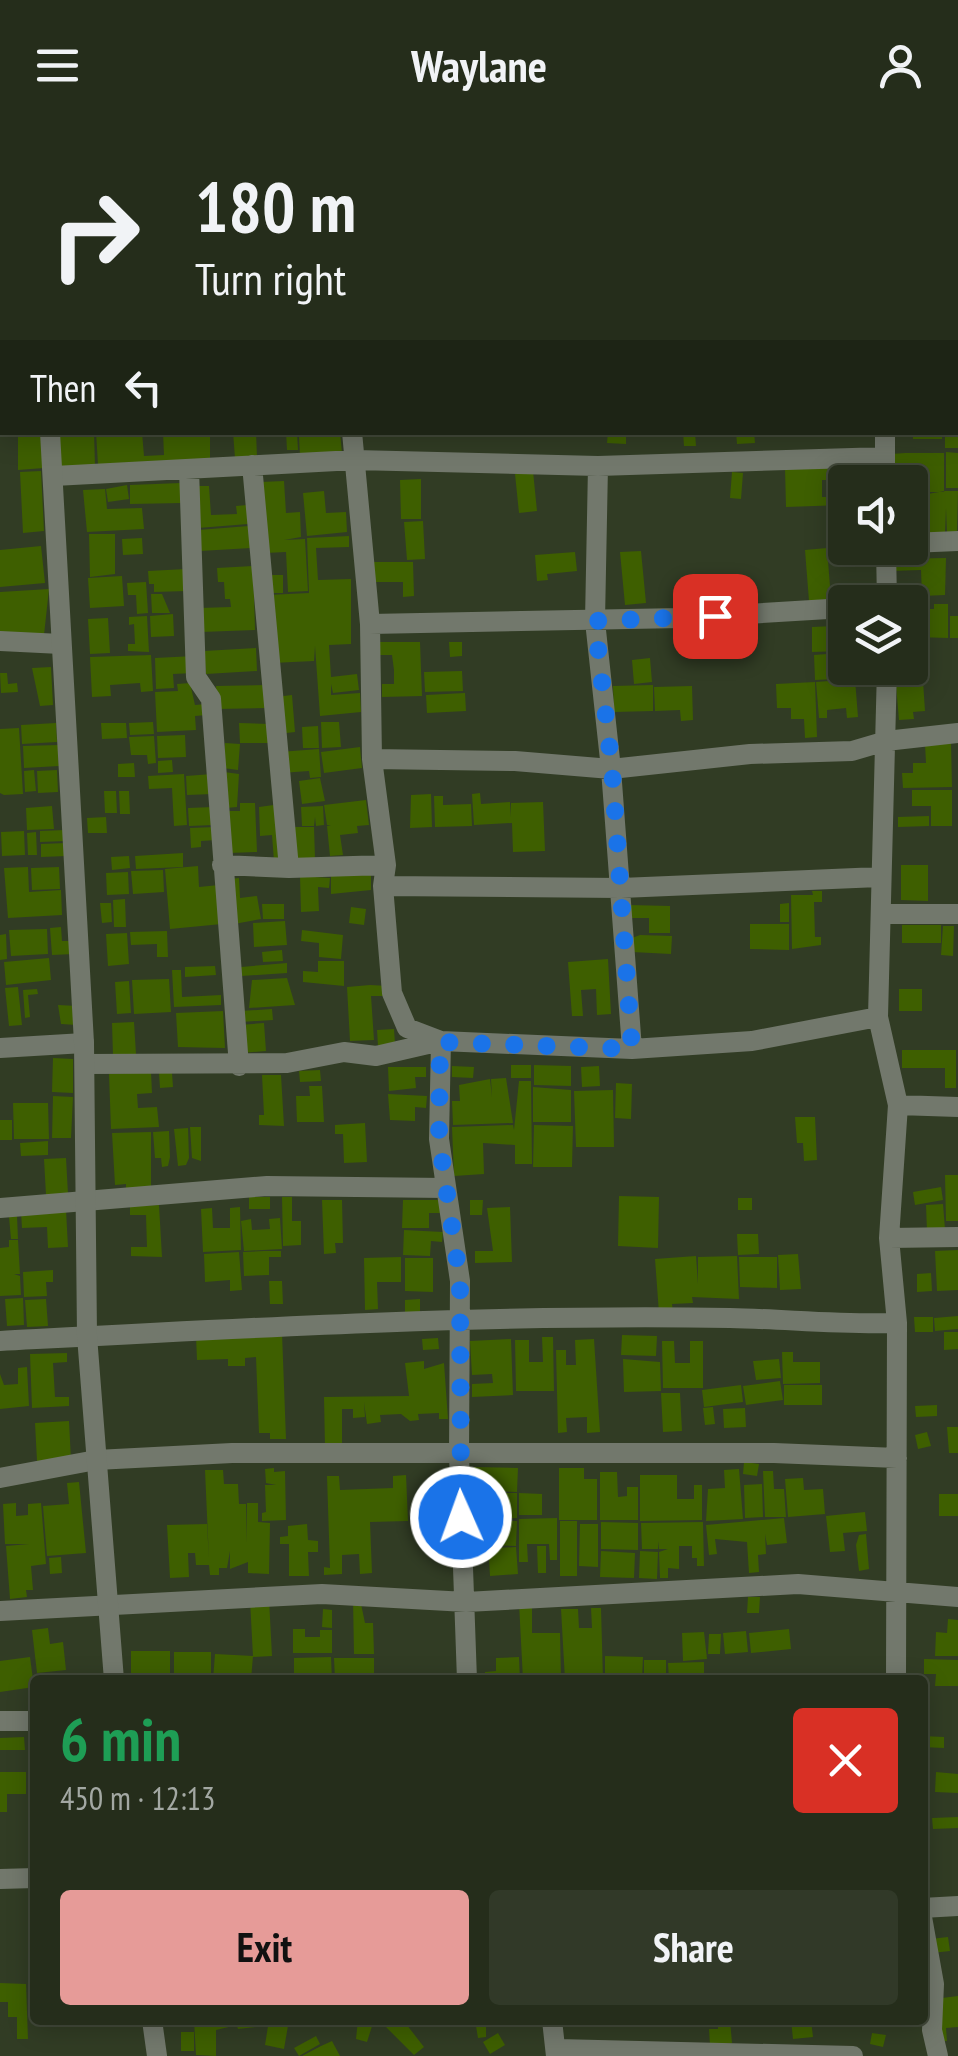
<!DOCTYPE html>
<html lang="en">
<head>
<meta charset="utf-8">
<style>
	:root { --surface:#252d1b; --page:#313928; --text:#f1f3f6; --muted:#a3a8a3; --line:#42493a; --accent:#e69b98 }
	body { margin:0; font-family:"PT Sans Narrow",sans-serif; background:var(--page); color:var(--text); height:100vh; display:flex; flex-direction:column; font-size:38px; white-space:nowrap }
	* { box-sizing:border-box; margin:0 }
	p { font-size:32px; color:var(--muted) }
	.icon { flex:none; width:55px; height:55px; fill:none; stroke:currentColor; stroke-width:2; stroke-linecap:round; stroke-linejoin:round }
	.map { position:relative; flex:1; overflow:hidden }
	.sheet { position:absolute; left:30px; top:1545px; width:898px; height:350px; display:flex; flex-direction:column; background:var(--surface); border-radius:10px; box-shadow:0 5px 25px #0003,0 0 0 2px var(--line) }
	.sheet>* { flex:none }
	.hud { position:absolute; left:0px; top:0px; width:960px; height:305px; box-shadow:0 5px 25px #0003,0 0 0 2px var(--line); background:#252d1b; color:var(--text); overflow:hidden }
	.controls { position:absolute; left:828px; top:335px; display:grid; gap:20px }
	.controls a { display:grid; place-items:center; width:100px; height:100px; border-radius:10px; background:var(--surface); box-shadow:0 5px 25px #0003,0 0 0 2px var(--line); font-size:50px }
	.pin { position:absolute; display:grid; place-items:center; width:85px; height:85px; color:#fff; margin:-42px; border-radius:20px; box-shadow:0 5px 15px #0006 }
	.me { position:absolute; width:110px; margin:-55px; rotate:358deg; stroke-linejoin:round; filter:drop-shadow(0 0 8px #0008) }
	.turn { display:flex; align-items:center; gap:35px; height:210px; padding:0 30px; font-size:45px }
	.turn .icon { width:130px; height:130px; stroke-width:2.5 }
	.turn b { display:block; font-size:70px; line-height:85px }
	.then { display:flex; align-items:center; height:95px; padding:0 30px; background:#0003; gap:20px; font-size:38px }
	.round { display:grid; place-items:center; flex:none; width:105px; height:105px; border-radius:10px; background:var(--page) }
	.head { display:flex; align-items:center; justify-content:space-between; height:170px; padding:0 30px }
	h1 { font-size:60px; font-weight:800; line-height:75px; color:#1e9e55 }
	.button { display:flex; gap:20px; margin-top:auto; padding:20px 30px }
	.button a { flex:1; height:115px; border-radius:10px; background:var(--accent); color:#111; font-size:40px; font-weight:800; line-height:115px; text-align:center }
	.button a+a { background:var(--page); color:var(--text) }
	header { display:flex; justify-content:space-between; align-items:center; height:130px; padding:0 30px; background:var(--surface); font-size:45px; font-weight:800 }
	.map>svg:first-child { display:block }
	.building { fill:#3e5f00; fill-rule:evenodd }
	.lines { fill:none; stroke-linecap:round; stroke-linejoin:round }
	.minor { stroke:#72786c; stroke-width:20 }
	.tertiary { stroke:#72786c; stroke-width:20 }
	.trunk { stroke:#b6c4a9; stroke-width:28 }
	.route { stroke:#1a73e8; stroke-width:18; stroke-dasharray:0 32.4 }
</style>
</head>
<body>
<header><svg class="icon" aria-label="menu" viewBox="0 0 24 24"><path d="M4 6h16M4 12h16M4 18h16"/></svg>Waylane<svg class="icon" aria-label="person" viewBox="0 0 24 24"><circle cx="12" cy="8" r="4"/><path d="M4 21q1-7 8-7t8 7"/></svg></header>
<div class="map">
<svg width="958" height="1926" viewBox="0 0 958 1926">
	<rect width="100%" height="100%" fill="#313c24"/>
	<path class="building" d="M43,302L44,338L18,340V303Z
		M59,302H94L95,336L60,337Z
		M96,302H142L144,326L164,325L163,302H210V333L98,335Z
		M233,302H256L257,327L235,328Z
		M286,302H297L298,320H287Z
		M307,302H340L342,323L300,326L299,307H308Z
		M608,302H626V314L607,313Z
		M683,302H695L696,316H684Z
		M736,302H754L755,313L737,314Z
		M913,302H942V309H913Z
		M945,302H958V318H945Z
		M946,322L958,323V358H946Z
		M905,323H944V362H910L906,342H891V324Z
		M843,336L844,375L786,377L785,338ZM822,350H840V367H822Z
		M41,341L44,401L23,403L20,342Z
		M533,341L537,381L519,383L515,344Z
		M732,342L743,343L741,369L730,368Z
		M421,349V389H401L400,350Z
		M284,351L286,383L300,382L301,407L284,410L305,409L308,461L288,462L286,422L265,423L261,352Z
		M181,353L182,373L130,374V355Z
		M127,355L129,369L108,372L106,359Z
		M196,356H209L211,385L237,384L236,376L247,375L248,394L198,398Z
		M105,359L107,379L142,378L144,399L87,402L83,360Z
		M324,361L326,383L346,382L347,402L307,406L303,363Z
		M945,361H958L957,403H947L946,378L945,403H918V391H910V367Z
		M423,391L425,429L407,430L404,392Z
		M249,396L251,418L200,421L198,400Z
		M89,404H115V444L90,447Z
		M349,406V417L316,418L318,450L351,449V514L329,515L331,547L357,544L359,560L333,563L331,554V565L360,563L361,582L320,586L315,516L314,531L272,533L268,465L309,463L307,408Z
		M142,408L143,424L123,425L122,409Z
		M41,416L45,453L0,457V420Z
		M827,418L831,469L809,471L805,420Z
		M641,421L646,473L625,475L620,422Z
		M575,422L577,441L547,444L548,450L537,451L535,425Z
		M946,428L945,465L922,466L921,440L890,441V429Z
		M372,432H413L414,466L403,467V452H372Z
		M253,436L255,500L201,502L200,478L231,477L230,469H225L224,452H218L217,438Z
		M186,439L187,461L154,462V454H149L148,441Z
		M267,445H283V463H267Z
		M122,446L124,476L90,478L88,448Z
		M146,452L148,483L137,484L136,465H128L127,453Z
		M49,459L44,505H0V462Z
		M151,464H162L170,483H152Z
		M934,474H948V508L916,507L921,479H934Z
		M173,484L174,506L151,507L150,486Z
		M147,486L149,522L128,521V514H135L134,494L129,495V487Z
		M950,486H958V508H950Z
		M108,488L110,523L90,524L88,489Z
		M835,496V509L845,508V521L812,522V497Z
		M379,512H420L422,566L382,567V554H394V540L392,525H379Z
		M449,512H462V526L450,527Z
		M256,518L257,541L206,544L204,521Z
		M827,524L828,530L845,529V538L856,541V548L815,550L814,525Z
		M151,525L153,561L141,562L140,553L110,555L111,566L92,567L90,527Z
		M194,526V543L173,544L174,558L156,559L155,528Z
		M650,528L652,552L634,554L632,530Z
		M51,537L53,575L40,576L32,538Z
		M462,541L463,561L425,562L424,542Z
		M0,543H7L8,554L17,553L18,562L1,563Z
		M855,549L858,587L847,588L846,578L827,580V588H819L816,552Z
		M923,551L925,581L913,582L914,589L899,590L896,555Z
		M815,552L817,607L805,608L804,589H791V578H777L776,554Z
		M190,553L195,575L206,574L207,585L195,586L196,600L157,602L155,562L178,561L177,554Z
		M266,555L267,578L217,579L216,556Z
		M653,555V581L614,582L613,556Z
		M692,556L693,590L681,591L680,580L655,581L654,557Z
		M465,563L466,581L427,583L426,565Z
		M292,565L295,602L278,604L275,567Z
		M153,592L154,604L130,605L129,593Z
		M321,592H339L341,617L322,618Z
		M56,593L57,612L22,614L21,595Z
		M101,593H126L127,608L102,609Z
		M239,593L269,594V613H240Z
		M318,596L319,618H303L302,597Z
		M19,598L23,664L4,665L0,663V599Z
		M185,605L186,627L158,628L157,606Z
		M154,606L156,633L148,634L147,625H131L129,607Z
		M225,613L240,614L238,640L223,638Z
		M951,613L952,657L903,658L902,643H913V633H926L925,614Z
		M58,615L59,636L24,638L23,616Z
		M360,617L362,638L324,643L321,622Z
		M319,619L321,647L310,648L309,641L281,643L279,622Z
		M172,630L173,642L158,643V631Z
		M134,633L135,647H118V634Z
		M34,640L36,661L25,662L24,641Z
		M57,640L58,662L38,663L37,641Z
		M224,642L239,644L237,677L226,678Z
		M184,644L187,695L174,696L172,658L149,659L148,646Z
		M212,644L213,664L187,665L186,646Z
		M320,648L325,671L302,674L299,651Z
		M912,660H952V696H931V676H912Z
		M104,661H116L117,683H105Z
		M119,661H129L130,684H120Z
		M480,663L481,674L510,672V687L511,673L543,672L545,721L513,722L512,693L474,695L472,664Z
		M431,664L432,697L410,698L411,665Z
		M434,666H443V675L471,674L472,696L435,697Z
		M366,670L369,695L357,696L358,703L340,705L343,725L330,726L327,696L331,695H327L324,675Z
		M240,673H255L257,722L229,723L227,681H240Z
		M281,674L286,730L274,731L272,705L260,706L259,677Z
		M52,676L54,699L27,700L26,678Z
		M323,676L324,695L316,696L315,687L314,696H302L301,677Z
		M213,677L214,695L189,696L188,678Z
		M929,686V696L898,697V687Z
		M106,687L107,703H88L87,688Z
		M215,697L216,710L201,711V717L191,718L190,698Z
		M289,697H314L315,729H289Z
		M65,700L66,711L40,712V701Z
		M24,701L25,725L2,726L1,702Z
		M36,702L37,725H28L27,703Z
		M66,713L67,726L41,727V714Z
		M183,723V737L136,739L135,726Z
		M129,726L130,738L112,740L111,727Z
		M901,735H928V771L901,770Z
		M198,736L199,757L219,755L222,794L170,799L165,739Z
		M28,737L29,762L61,760L62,785L8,788L4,738Z
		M59,737L60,759L32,760L31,738Z
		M163,740L164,762L133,764L131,741Z
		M331,741L371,742V760L331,764Z
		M128,742L129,764L107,765L106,743Z
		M300,746L330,748L329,758L318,757L319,781L301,782Z
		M239,748L240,768L257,766L261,789L234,794L230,749Z
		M812,761H822V772H814L815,807H821V815L792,819L791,765H813Z
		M125,769L126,797H114L113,770Z
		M100,773H111L112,792L102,793Z
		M789,773V792H780V774Z
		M262,774H284V789H263Z
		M629,775L670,776V803H649V788H629Z
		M351,777L366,779L364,795L349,793Z
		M285,791L287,815L254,817L253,793Z
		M750,794H789V820L750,819Z
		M902,795H941V813H902Z
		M943,796H954L953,826L941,825Z
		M61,797L62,811H73L74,824L52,825L50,798Z
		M47,799L48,824L11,826L9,800Z
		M302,800L343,805L341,829L319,827V813L301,811Z
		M167,801L168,827H157V814L131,815L130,802Z
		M127,803L129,834L108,836L106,804Z
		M6,804L7,829L0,830V805Z
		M640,805L672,806L671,824L632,822V808Z
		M282,820L283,831L263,832L262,822Z
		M49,828L51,850L6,855L4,832Z
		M608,829L611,884L597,885L596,859L581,860L583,886H572L568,832Z
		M318,831H344V856L303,852V841L318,842Z
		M287,833V843L241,846V837Z
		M215,836L216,845L185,847V837Z
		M172,840H181L182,867L221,865V875L174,877Z
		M287,848L295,875L249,878L252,850Z
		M169,849L171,882L134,884L132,850Z
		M129,851L131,883L117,884L115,852Z
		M370,855L389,856V866H371L374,910L350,911L347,857Z
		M18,857L22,895L9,896L5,858Z
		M37,859L38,864L28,865L30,887L25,888L23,860Z
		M899,859H922V881H899Z
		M58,875L77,876V895L61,894Z
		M272,879L273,890L240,892V881Z
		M223,881L225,918L178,917L176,883Z
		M134,892L136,924L113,926L112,893Z
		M264,893L266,921L241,923L239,895Z
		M394,899L395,914L378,916L377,900Z
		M902,920H956V958H945V938H902Z
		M53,928L73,929V963L52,962Z
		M511,935H531V948H511Z
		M534,935L571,936V956L534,955Z
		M452,936L474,937L473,948L452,947Z
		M599,936L600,956L582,957L581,937Z
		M388,937H426V947H415L416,958L389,961Z
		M320,940L321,951L300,952L299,941Z
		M151,942L152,963L137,964L138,978L157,977L159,997L111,999L109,944Z
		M159,943H172L173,957L160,958Z
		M262,945H281L284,996L259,995V985H264Z
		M506,948L513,993L453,995L452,971H460L459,955L490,949L492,967L491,949Z
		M519,951H531L532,1034H515V1015L483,1013L484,1044L454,1046L452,997L513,995L514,1000Z
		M616,953L632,954L631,989L615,988Z
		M309,956H322L324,992H297L296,966H310Z
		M533,957L571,960V992H533Z
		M613,960L614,1017H576L574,961Z
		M388,964L427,966L426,978L415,977V991L390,990Z
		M53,966L73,967L71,1008H52Z
		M13,973H48L49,1009H14Z
		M795,987H815L817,1030L804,1031L803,1013H797Z
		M0,990H12V1010H0Z
		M365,993L367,1032L344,1033L343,1004H335V995Z
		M534,995L573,996L572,1037H533Z
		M190,997H201V1031L192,1028Z
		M188,998L189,1028L186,1035L178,1036L174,999Z
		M169,1001L170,1027L168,1036L162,1037L161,1028H155L153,1002Z
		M151,1002V1058L126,1060V1054L115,1055L112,1003Z
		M48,1011V1025L21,1026L20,1013Z
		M66,1028L68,1064L46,1065L44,1029Z
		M945,1045H958V1091H946Z
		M941,1057L943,1070L915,1075L913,1062Z
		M619,1066L659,1067L658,1118L618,1116Z
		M249,1067H270V1079H249Z
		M282,1067H292V1091H301V1115L283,1116Z
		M738,1068H752V1080H738Z
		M322,1070H342L343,1113H335L336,1123L324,1124Z
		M403,1070H443L442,1083H429V1098H402Z
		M470,1070H483L482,1085H470Z
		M943,1074L945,1099L927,1101L926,1075Z
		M159,1075L162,1127L131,1126V1117H147L146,1085H130V1076Z
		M240,1077L241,1120L203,1122L201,1079L212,1078L213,1098H230V1078Z
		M510,1077L512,1132L475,1133V1121H493L487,1078Z
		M66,1080L68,1117L48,1118L47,1097L22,1098L21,1082Z
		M17,1086L18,1109H11L9,1087Z
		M280,1088L282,1119L244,1121L241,1091L251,1089L252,1100L270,1099L269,1089Z
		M404,1100L443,1102L442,1112L431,1111L430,1126L403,1125Z
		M737,1104H758L759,1124L738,1125Z
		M9,1110H18L20,1144H14L20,1146L21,1165L0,1166V1118L9,1117Z
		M958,1120V1160L937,1161L935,1121Z
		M264,1121H281V1127H269V1145L244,1146L243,1122Z
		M239,1122L242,1160L230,1161V1150L205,1152L204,1124Z
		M798,1124L801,1159L780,1160L778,1125Z
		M696,1126L698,1154V1127L737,1126L739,1169L692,1167L693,1173L672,1174L673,1182L659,1183L655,1129Z
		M401,1127V1152H377L378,1179L365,1180L364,1128Z
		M739,1127H777V1158L740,1157Z
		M405,1128H433V1162L405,1161Z
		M53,1140V1152H46L47,1166L24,1167L23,1142Z
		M931,1143L932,1161L917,1162V1144Z
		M269,1151H282L283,1174H270Z
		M23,1168L24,1195L7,1196L5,1169Z
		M46,1169L48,1196L27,1197L25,1170Z
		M420,1169V1183H405V1170Z
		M958,1186V1199L935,1201L934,1188Z
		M914,1187H933V1202H915Z
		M944,1202H958V1219L944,1220Z
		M282,1203L286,1309H270V1303H259L256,1227L245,1228V1236H228V1229L197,1230L196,1206Z
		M622,1205L657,1206L656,1226L621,1225Z
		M542,1207H553L554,1261H516L515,1210H529V1232H543Z
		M438,1208L439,1219L423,1220L422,1209Z
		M511,1209L513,1265L472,1267V1254L493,1253L492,1244L472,1245L470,1211Z
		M594,1209L600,1302L587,1303V1287L566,1288L567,1302L558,1303L556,1220H566V1235H576L575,1210Z
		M662,1211H674L675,1233H690V1211H703V1258H663Z
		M782,1222H793V1232H820V1253L783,1254Z
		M67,1223V1232L53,1233L55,1267H69V1276L32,1278L30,1224Z
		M623,1229L660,1232L661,1261L624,1262Z
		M779,1229L781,1248L756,1250L753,1231Z
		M424,1231V1239L444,1233L448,1289H439V1283L418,1284L419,1290L410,1291L401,1284L380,1285L381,1292L367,1294L364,1272L365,1287L353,1288V1279H342V1318H325L324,1267L409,1266L405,1233Z
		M27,1237L29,1276L0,1279V1244L4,1255L18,1254V1238Z
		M780,1251L783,1270L746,1275L743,1256Z
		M741,1255L743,1272L704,1277L702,1260Z
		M784,1255H822V1275H784Z
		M661,1263H680L682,1301L663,1302Z
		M937,1275V1286L916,1287L915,1276Z
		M713,1277L715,1294L705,1295L703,1278Z
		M745,1278L746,1297L724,1298L723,1279Z
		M69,1291L71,1330L37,1331L35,1293Z
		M947,1297H958V1323H949Z
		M927,1302L931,1316L918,1319L915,1305Z
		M744,1332L759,1334L757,1346L743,1344Z
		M474,1337L518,1338L517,1362L493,1361V1355H474Z
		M274,1338V1342L285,1341L286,1390L262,1391V1383L266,1382L265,1355H276L266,1353L265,1339Z
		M559,1338H584V1349H597V1390H559Z
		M739,1339L743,1389L706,1391L708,1359L725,1358L724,1340Z
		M205,1340H223L224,1354H238L239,1374H246L247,1413V1373H258V1392L270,1393L269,1444L248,1443V1432L230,1439V1421L227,1438H219V1445H210L209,1435H196L195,1423H188L189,1447L170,1448L167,1395L207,1394L209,1430Z
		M763,1341H773L774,1359H784L786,1387H765Z
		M600,1342H617L618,1367L627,1366V1357H638V1390H600Z
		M406,1345L408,1391L370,1392L372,1443L360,1444L359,1424L342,1425V1444L324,1445V1437L330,1438L327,1346H339L340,1360L393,1358V1346Z
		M640,1345H677V1369H694V1355H702V1390L640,1391Z
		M803,1348L804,1360L823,1359L825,1384L788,1387L785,1349Z
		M79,1352L86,1423L47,1426L43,1376L69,1374L67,1353Z
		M762,1354L763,1387L745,1388L744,1355Z
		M474,1363H517V1388L496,1389V1377H474Z
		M519,1363L542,1364V1385H519Z
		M939,1364H958V1386H939Z
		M16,1373V1386L28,1385V1374L41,1373L46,1434L31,1436L33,1460H26L27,1467L10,1469L6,1416L29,1414H5L3,1374Z
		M865,1382L867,1401L843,1403L845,1421L830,1422L826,1386Z
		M557,1388V1430H550L549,1414H527L528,1432H519V1389Z
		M784,1388L787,1413L767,1415L765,1404L766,1424L758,1425L759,1442L749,1443L747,1412L715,1409L717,1424L709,1425L706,1395Z
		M475,1390L517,1391L516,1416L494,1415V1405L475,1404Z
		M560,1391H577V1446H560Z
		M601,1392L638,1393V1420L601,1419Z
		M703,1392L704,1436H697V1428H692V1416H679V1439L668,1438V1448H660L659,1422L668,1419H659L658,1411V1419H642L641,1393Z
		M307,1394L308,1410L318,1411V1422H308L309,1446H289V1414H280V1407L288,1406V1396Z
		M580,1394H598V1437L579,1436Z
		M866,1404L869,1439L859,1441L856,1415L859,1405Z
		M537,1416H546V1443H538Z
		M516,1417L518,1444L490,1446L489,1429L477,1430V1419Z
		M601,1421L635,1423L634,1448L600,1447Z
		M640,1421L658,1422L657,1449L639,1448Z
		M61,1427L62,1443L50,1444L49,1428Z
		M748,1467H760L759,1483H747Z
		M269,1469L272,1526L253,1527L250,1470Z
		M353,1469H360L365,1493H373L374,1524H354Z
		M519,1473H532V1503H560L561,1547L523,1550Z
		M591,1478H601L603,1550H565L561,1479H578L579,1498H592Z
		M323,1479L332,1480V1498L322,1497Z
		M948,1489L958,1490V1526H935L936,1502L947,1503Z
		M48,1498L50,1514L63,1512L66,1540L37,1543L32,1500Z
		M293,1499H305V1507H320V1500H332V1523H293Z
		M789,1499L791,1519L751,1523L749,1503Z
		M746,1501L748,1522L725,1524L723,1503Z
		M704,1502L707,1529L683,1531L682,1503Z
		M709,1504H721L720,1524H708Z
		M131,1521H170V1544L131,1543Z
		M174,1522H211V1543H174Z
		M215,1524L253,1526L251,1550H213Z
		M605,1526L643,1527L642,1550L605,1547Z
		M30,1527L34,1557L0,1562V1531Z
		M331,1527L332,1550H294V1528Z
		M519,1527L520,1550H485V1542L496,1541V1528Z
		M334,1528H374V1550H335Z
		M924,1529L958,1530V1556H935L936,1544H924Z
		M644,1530H666V1549H644Z
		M704,1532V1550H669L668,1533Z
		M922,1606L944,1607V1618L922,1617Z
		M24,1607L25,1620H0V1608Z
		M28,1614H35V1667H28Z
		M0,1642H26V1664H7V1682H0Z
		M936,1642L958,1644V1663L935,1662Z
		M958,1687V1698L933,1699L932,1688Z
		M28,1802H35V1850H29Z
		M948,1807L950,1821L932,1823L930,1809Z
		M0,1853L26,1854L28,1909H17V1887H8V1872H0Z
		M958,1866V1897L946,1898L947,1911L939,1912L934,1869Z
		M194,1890H230L233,1896L216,1900V1926L196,1925Z
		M235,1890H267L266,1896L238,1899Z
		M269,1890H289L284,1919L265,1915Z
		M358,1890H374L367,1912L356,1909Z
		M379,1890H403L424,1917L414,1925Z
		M475,1890H492L493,1895L486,1896V1907L478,1908Z
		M718,1890H730L732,1913L710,1915L709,1899H718Z
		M791,1890H811L813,1907L793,1909Z
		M181,1902H194V1921H181Z
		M498,1903L505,1915L490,1924L483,1912Z
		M872,1903L886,1905L883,1917L870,1914Z
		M316,1906L320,1914L299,1926L294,1918Z
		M332,1911L340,1926H302L321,1916Z"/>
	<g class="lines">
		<path class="minor" d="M872,0L873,2
			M352,302L370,494L372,629L386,735L383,756L392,863L407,898L441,911L439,1009L460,1151L459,1325L467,1550
			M885,302V352
			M252,335L289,738
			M598,336L595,491L611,639L632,919
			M189,339L196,547L211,569L239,936
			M54,346L355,330L598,336L885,327
			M910,413L958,411
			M886,418L887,472
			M370,494L682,488L845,478
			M0,511L61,514
			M887,538L878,887L898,975L889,1108L897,1193L896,1550
			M372,629L515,631L611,639L750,624L852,621L886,611L958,603
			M222,735L289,738L386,735
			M383,756L621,758L879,747
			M883,784H958
			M0,918L84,913
			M85,934L287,933L344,922L376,926L441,911L632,919L752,911L878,887
			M898,975L958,977
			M0,1078L267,1056L446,1058
			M889,1108L958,1107
			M0,1211C243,1198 487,1184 730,1188C786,1189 840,1195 897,1193
			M0,1348L96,1330L232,1323H774L897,1328
			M0,1481L322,1464L466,1472L798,1454L958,1467
			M0,1591H35
			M922,1778L958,1776
			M922,1787L934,1854L932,1900L938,1926
			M552,1890L556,1926
			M557,1919L853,1926"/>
		<path class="tertiary" d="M50,302L84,913L87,1206L114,1550
			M0,1749L35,1748
			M152,1890L157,1926"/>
		<path class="trunk" d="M558,2L668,0
			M0,19H2"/>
	</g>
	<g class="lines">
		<path class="route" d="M461,1387L460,1151L439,1009L440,912L632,919L612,639L595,491L715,486"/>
	</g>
</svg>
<div class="controls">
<a><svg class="icon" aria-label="sound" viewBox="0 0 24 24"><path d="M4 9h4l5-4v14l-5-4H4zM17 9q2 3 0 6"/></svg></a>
<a><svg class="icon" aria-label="layers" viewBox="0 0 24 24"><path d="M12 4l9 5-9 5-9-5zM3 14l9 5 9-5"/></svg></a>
</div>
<div class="pin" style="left:715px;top:486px;background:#d93025"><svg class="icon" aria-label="arrive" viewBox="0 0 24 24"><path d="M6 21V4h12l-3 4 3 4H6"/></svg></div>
<svg class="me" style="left:461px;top:1387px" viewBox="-20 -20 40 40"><circle r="17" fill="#1a73e8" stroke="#fff" stroke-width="3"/><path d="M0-11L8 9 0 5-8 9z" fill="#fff"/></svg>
<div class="hud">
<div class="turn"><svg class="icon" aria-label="right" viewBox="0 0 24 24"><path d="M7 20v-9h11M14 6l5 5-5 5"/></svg><div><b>180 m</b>Turn right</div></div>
<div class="then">Then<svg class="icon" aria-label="left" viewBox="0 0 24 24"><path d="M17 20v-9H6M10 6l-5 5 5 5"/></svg></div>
</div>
<section class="sheet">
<div class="head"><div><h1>6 min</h1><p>450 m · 12:13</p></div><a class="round" style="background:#d93025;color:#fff"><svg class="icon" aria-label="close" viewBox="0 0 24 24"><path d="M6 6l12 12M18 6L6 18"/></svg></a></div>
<div class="button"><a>Exit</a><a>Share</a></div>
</section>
</div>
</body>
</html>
